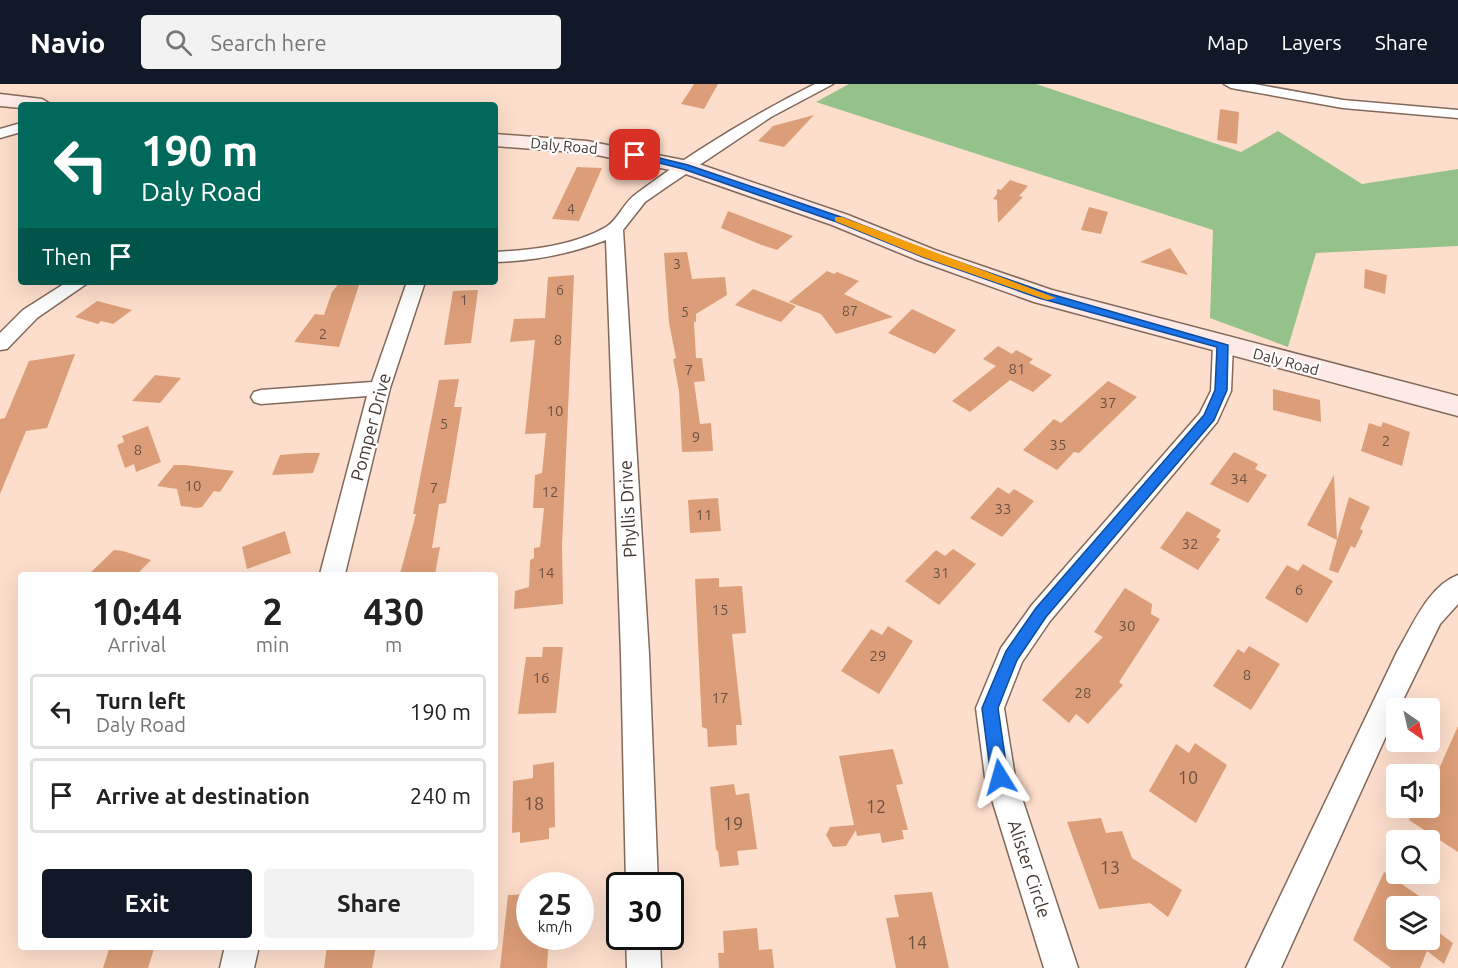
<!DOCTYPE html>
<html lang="en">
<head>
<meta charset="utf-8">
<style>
	:root { --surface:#fff; --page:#f2f2f2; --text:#222; --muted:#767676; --line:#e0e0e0; --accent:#111827 }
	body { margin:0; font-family:Ubuntu,sans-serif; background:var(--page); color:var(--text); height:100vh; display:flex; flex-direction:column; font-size:22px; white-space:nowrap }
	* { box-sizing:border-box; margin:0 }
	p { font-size:20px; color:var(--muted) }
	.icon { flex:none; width:33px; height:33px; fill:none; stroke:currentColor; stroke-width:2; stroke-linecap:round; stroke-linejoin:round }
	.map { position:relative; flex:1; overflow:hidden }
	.sheet { position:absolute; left:18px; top:488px; width:480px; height:378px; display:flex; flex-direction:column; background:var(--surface); border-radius:6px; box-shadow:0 6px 24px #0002 }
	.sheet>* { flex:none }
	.hud { position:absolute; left:18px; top:18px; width:480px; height:183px; border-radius:6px; box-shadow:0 6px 24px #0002; background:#00695c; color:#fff; overflow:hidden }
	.needle { width:39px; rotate:146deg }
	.tools { position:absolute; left:1386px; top:614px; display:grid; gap:12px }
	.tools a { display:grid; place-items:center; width:54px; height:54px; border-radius:6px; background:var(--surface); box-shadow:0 6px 24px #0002; font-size:30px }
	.speed { position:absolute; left:516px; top:788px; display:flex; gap:12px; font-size:30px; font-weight:700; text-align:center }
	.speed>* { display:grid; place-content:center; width:78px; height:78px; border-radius:50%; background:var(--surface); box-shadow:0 6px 24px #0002; line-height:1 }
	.speed small { font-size:15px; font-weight:400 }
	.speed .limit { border:3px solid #111; border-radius:9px; background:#fff; color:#111 }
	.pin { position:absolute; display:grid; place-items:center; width:51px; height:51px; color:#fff; margin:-26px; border-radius:12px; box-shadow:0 3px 9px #0006 }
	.me { position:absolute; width:66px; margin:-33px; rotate:352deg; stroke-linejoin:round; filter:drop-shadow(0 0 4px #0008) }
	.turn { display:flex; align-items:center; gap:21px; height:126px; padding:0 24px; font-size:27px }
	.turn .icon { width:78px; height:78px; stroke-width:2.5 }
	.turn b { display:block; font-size:42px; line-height:51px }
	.then { display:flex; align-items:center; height:57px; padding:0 24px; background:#0003; gap:12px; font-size:22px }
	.eta { display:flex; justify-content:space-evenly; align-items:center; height:102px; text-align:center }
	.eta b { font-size:36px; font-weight:700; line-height:42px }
	.button { display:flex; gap:12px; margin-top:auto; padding:12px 24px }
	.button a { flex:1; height:69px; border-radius:6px; background:var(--accent); color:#fff; font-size:24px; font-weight:700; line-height:69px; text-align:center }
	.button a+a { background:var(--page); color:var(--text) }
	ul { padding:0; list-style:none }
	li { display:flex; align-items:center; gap:18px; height:75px; margin:0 12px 9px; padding:0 12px; border:3px solid var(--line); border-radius:6px }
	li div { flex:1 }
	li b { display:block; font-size:22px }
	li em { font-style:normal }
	header { display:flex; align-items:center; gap:36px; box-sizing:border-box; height:84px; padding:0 30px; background:var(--accent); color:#fff }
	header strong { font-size:28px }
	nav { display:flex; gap:33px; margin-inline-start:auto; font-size:21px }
	.search { width:420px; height:54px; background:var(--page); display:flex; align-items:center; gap:15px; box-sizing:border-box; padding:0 21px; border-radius:6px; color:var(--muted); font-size:22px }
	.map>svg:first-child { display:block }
	.forest { fill:#95c18a }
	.building { fill:#dc9e78 }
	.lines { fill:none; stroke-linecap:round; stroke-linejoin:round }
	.street-casing { stroke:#836959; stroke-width:3 }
	.secondary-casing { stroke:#836959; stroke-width:3 }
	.street { fill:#fff; fill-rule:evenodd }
	.secondary { fill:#fde9e6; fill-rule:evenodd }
	.route { fill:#1a73e8; stroke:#114b97; stroke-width:1.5 }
	.slow { fill:#f59e0b }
	.labels { text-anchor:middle; stroke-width:4.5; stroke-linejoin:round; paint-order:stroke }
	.far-number-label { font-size:14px; fill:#6a5243 }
	.far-street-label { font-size:15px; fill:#443831; stroke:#fff }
	.number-label { font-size:15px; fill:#6a5243 }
	.street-label { font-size:18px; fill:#443831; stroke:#fff }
	.near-number-label { font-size:18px; fill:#6a5243 }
</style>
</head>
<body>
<header>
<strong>Navio</strong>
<div class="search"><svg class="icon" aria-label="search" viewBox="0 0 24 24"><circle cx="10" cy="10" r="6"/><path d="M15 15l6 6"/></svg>Search here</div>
<nav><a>Map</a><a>Layers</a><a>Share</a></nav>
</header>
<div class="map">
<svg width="1458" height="884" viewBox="0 0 1458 884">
	<rect width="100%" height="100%" fill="#fddecc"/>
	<path class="forest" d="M849,0H1036L1241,68L1278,47L1362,100L1458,85V162L1316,169L1288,263L1210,234L1213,146L816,18Z"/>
	<path class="building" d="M694,0H718L704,25L681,20Z
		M1220,25L1239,28L1237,60L1217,56Z
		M814,31L784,63L758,57L773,42Z
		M577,83L602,84L579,137L552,135Z
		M1010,96L1028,102L1019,112L1023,113L998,139L997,116L993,115L997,110V105L1001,106Z
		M1089,123L1108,128L1101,150L1081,146Z
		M728,127L793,152L777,166L759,160L721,144Z
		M1170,164L1188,191L1140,178Z
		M687,168L692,195L725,193L727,211L696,230V238H694L696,274H702L705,297L694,298L700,340L711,339L713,367L682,368L679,307L673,275L676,274L669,239L664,169Z
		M1365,185L1387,191L1385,210L1364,204Z
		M827,187L834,190L837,188L859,197L844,210L893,233L836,250L821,230L789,218Z
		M574,191L562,461L563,520L514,525L515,507L529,503L530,476L534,474V464L540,463L544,424H533L535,391L542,389L546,349L525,350L535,256L510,258L514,235L545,234L548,193Z
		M340,198H360L339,263L294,258L315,230L324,231L332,208Z
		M753,205L796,222L781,238L735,221Z
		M478,206L471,259L444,261L453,207Z
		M97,217L132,226L113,240L101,237L98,240L75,233Z
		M912,225L956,246L935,270L888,249Z
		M998,262L1012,270L1016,266L1033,275L1029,279L1052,291L1033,308L1010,296L970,328L952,317L996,282L983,275Z
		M75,270L47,344L26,347L0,410V335L5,334L29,277Z
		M155,291L181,294L160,319L132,317Z
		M459,295L454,323H462L446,419L439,420L432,464L440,463L435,490H400L416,430H413L439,296Z
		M1108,297L1137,313L1079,369L1074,368L1057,386L1023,366L1054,335L1061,339Z
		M1273,305L1320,316L1321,338L1273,326Z
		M1383,338L1410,348L1402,382L1361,367L1369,339L1381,343Z
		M148,342L161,378L136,388L134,380L125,384L117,361L124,358L122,352Z
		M1234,368L1258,380L1255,385L1267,391L1248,419L1210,400Z
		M305,369H320L313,389L272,391L280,371Z
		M174,381H185L234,387L220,408L214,407L202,423L197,424L181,422L177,405L157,402Z
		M1334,391L1337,456L1349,413L1370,423L1360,445L1363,447L1355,464L1351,462L1338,489L1329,486L1337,456L1307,441Z
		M998,403L1009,410L1014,405L1034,417L1002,453L970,434Z
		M718,414L721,447L690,449L688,416Z
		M1187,427L1221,446L1216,453L1220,455L1198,486L1160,464Z
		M285,447L291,469L247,485L242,463Z
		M953,465L976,480L939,521L905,497L936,466L945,472Z
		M114,466L123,467L151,476L137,490H89Z
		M1303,480L1333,497L1307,539L1265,514L1287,481L1298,487Z
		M719,494V503L742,502L746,549L732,550L742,641H736L737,661L708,663L707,645L702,643L695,495Z
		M1125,504L1152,520L1151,530L1160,535L1119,598L1123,601L1088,640L1076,630L1069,639L1042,616L1103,553L1094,548Z
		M888,542L913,557L879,610L841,587L871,545L882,551Z
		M1249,562L1280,580L1251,626L1213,602L1238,565L1244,569Z
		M543,563H563L556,629L518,630L526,573H542Z
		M1458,642V768L1409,736L1414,723H1430V705Z
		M1195,659L1227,681L1196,739L1149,707L1176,660L1189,669Z
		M893,665L903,700L896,701L908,746H902L904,755L882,759L880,749L857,752L856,746L846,762L833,763L826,751L830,743L854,741L839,672Z
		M554,678L555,743L549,744V755L520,759V748L512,749L513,697L533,694V681Z
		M734,700L736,711L749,709L757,765L737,767L739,781L720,783L718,767L716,766L710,703Z
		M1101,734L1106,749L1122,747L1132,774L1182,806L1168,833L1150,819L1099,825L1067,738Z
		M1384,788L1422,814L1419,822H1396V855H1430V835L1440,843L1438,848L1453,859L1444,880L1427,867L1420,884H1391L1353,856Z
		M932,808L949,884H896L886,834L899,833L894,811Z
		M530,810V852H549L547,884H500L508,811Z
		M757,844L759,866L772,865L774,884H719L718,869H724L723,847Z
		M110,862H155L148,884H103Z
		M327,862H376L372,884H324Z"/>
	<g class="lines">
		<defs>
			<path id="street" d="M815,0H833L771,33L668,102L645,118L623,146L649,570L658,801H626L621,570L606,156C570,170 533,177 495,178V168C531,166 573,162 606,143C618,136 624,118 636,110C692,68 753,31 815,0Z
				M1224,0H1254L1343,16L1458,26V34L1343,24L1231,4Z
				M21,39V48L0,54V45Z
				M67,198H89L37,234L7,265L0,266V249L23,226Z
				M407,198H425L390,304L345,490H320L367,312L261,320L254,318L251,313L254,308L261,306L372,298Z
				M1223,255L1230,256L1233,261L1231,307L1217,338L1050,537L1022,578L1004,624L1015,693L1078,884H1044L985,693L976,624L1001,564L1032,521L1200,329L1211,307L1213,261L1216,256Z
				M1458,491V520L1440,540L1399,624H1396V630L1281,884H1246L1397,568C1412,543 1428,502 1458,491Z
				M626,852H660L661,884H627Z
				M225,862H259L254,884H220Z"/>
			<path id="secondary" d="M0,10L42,15L52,21H21V24L0,22Z
				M495,50L587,57L693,78L848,131L935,166L1052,206L1458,312V332L1034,218L917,176L832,141L680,88L587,69L495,62Z"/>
		</defs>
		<use href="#street" class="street-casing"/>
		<use href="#secondary" class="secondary-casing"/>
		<use href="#street" class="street"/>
		<use href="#secondary" class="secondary"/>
	</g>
	<path class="route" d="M635,68L688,81L844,134L930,168L1047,209L1228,261L1227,306L1214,336L1046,533L1017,576L998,624L1008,693L1006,699L1000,701L994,699L991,693L982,624L1006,567L1036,524L1204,331L1215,306L1217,263L1039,214L923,173L837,138L683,85L632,72Z"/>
	<path class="slow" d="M835,133H842L1056,214L1047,216L923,173L835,137Z"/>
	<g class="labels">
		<g class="far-number-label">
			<text x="571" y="130">4</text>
			<text x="677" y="185">3</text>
			<text x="560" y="211">6</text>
			<text x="464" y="221">1</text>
			<text x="850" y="232">87</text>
			<text x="685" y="233">5</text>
		</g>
		<g class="far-street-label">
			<text transform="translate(564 62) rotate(5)" y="5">Daly Road</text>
			<text transform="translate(1286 278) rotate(15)" y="5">Daly Road</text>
		</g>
		<g class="number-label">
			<text x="323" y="255">2</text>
			<text x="558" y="261">8</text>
			<text x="1017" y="290">81</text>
			<text x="689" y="291">7</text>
			<text x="1108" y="324">37</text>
			<text x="555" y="332">10</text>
			<text x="444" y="345">5</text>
			<text x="696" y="358">9</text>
			<text x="1386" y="362">2</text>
			<text x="1058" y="366">35</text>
			<text x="138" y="371">8</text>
			<text x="1239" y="400">34</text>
			<text x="193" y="407">10</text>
			<text x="434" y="409">7</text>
			<text x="550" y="413">12</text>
			<text x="1003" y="430">33</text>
			<text x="704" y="436">11</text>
			<text x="1190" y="465">32</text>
			<text x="546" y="494">14</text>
			<text x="941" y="494">31</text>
			<text x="1299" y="511">6</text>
			<text x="720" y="531">15</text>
			<text x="1127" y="547">30</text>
			<text x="878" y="577">29</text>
			<text x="1247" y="596">8</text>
			<text x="541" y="599">16</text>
			<text x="1083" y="614">28</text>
			<text x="720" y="619">17</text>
		</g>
		<g class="street-label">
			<text transform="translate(371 343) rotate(-75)" y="6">Pomper Drive</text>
			<text transform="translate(628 425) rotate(-93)" y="6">Phyllis Drive</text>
			<text transform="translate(1029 785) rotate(72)" y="6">Alister Circle</text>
		</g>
		<g class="near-number-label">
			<text x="1188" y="700">10</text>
			<text x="534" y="726">18</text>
			<text x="876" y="729">12</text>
			<text x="733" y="746">19</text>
			<text x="1110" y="790">13</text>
			<text x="917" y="865">14</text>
		</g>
	</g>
</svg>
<div class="tools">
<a><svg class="needle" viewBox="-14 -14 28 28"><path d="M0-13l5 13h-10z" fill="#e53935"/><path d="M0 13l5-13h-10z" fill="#767676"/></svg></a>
<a><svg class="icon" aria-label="sound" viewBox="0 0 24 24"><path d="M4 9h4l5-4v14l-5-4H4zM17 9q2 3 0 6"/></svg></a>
<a><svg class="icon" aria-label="search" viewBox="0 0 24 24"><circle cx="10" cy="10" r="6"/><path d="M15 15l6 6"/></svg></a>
<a><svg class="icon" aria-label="layers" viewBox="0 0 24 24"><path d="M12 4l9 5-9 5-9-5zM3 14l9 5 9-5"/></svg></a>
</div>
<div class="speed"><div>25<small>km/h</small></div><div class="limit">30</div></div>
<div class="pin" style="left:635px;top:71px;background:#d93025"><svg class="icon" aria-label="arrive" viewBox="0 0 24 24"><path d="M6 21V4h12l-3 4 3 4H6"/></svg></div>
<svg class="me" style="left:1000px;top:693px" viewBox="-20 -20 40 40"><path d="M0-17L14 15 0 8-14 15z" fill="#1a73e8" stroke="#fff" stroke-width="4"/></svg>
<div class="hud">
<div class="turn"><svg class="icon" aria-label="left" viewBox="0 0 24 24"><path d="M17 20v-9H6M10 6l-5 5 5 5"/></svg><div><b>190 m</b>Daly Road</div></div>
<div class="then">Then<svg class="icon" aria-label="arrive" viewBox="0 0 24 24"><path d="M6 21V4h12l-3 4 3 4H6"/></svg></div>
</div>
<section class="sheet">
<div class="eta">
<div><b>10:44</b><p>Arrival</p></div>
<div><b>2</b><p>min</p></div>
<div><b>430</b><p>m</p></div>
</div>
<ul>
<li><svg class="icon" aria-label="left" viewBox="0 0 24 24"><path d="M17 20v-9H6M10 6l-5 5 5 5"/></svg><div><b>Turn left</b><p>Daly Road</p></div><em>190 m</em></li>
<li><svg class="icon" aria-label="arrive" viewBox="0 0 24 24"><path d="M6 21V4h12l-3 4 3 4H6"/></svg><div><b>Arrive at destination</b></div><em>240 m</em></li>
</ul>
<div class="button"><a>Exit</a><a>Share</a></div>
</section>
</div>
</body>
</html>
